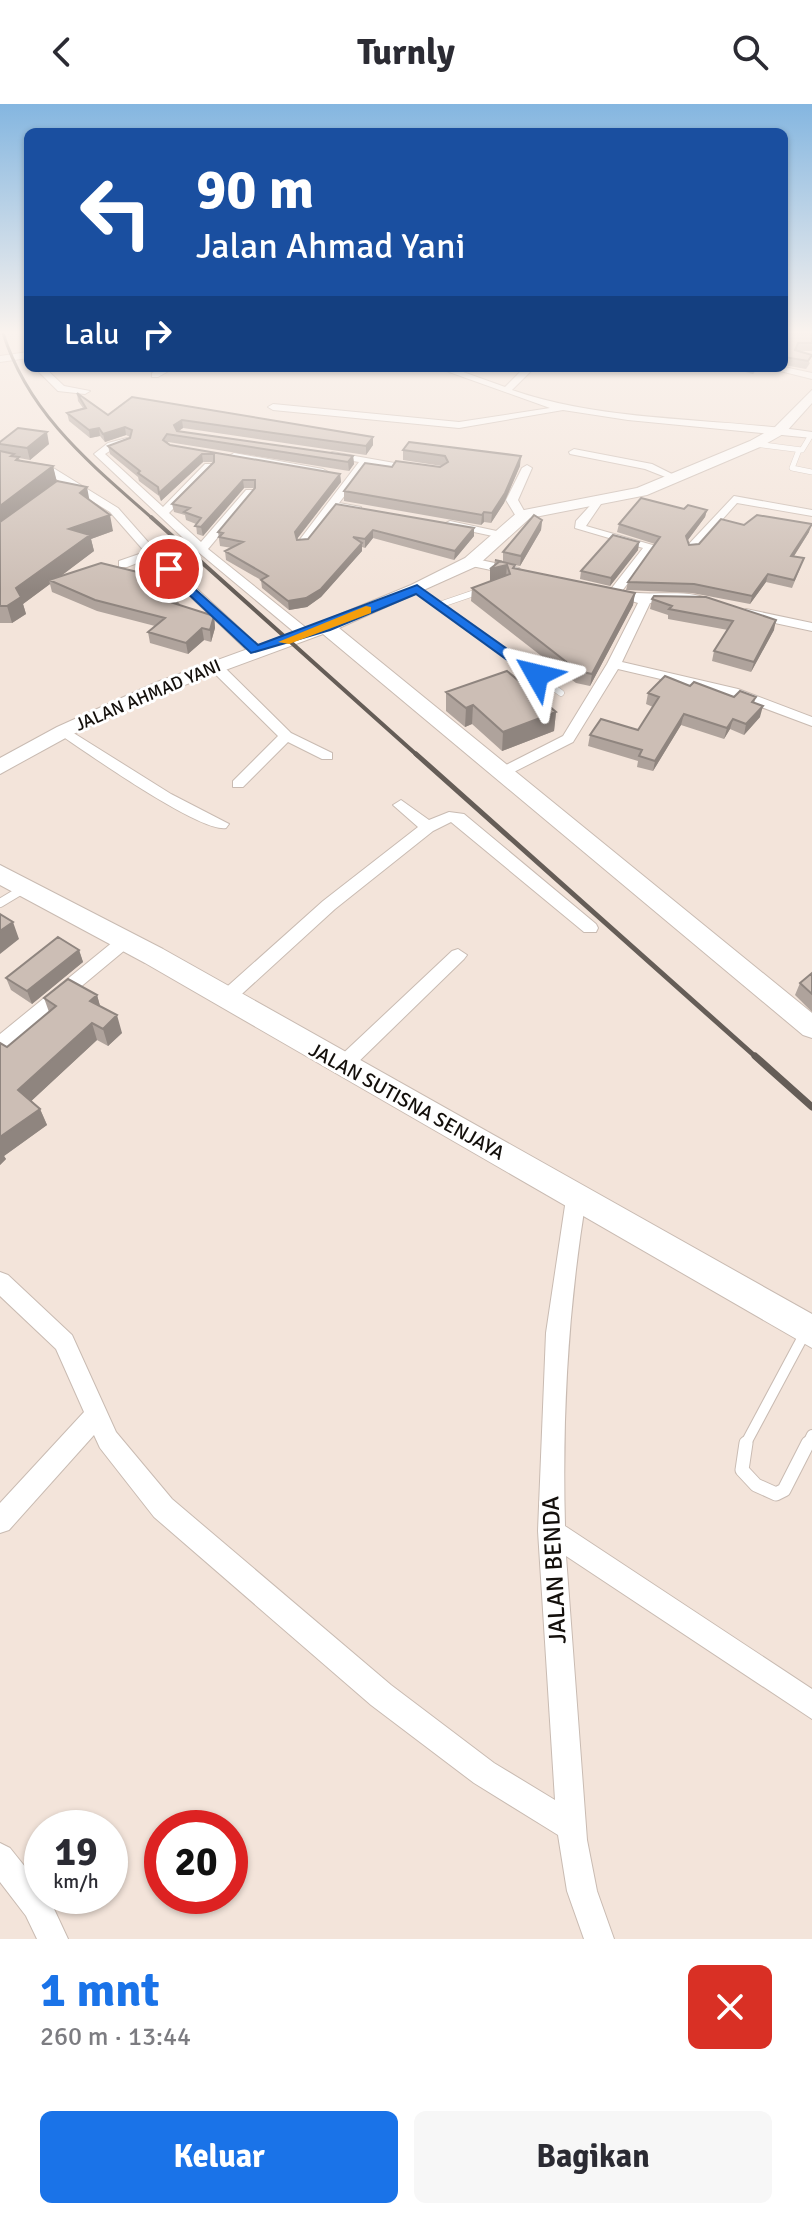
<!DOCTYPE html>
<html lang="id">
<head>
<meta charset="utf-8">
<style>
	:root { --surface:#fff; --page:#f7f7f7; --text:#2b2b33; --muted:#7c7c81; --accent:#1a73e8 }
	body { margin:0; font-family:Signika,sans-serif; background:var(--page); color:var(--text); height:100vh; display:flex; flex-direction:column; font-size:30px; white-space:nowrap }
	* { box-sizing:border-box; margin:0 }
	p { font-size:26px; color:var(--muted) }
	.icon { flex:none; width:44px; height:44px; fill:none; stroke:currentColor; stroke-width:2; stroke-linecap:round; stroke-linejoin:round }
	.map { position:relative; height:1835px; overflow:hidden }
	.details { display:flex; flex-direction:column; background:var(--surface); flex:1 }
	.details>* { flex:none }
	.banner { position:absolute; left:24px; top:24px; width:764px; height:244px; border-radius:12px; box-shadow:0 2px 6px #0004; background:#1a4fa0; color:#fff; overflow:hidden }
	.speed { position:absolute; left:24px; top:1706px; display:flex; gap:16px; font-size:40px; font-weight:700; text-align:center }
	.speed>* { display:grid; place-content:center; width:104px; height:104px; border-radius:50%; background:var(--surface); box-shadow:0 2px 6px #0004; line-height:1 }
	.speed small { font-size:20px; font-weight:400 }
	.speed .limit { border:12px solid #d22; background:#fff; color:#111 }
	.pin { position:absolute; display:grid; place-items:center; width:68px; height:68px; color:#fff; margin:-34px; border:4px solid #fff; border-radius:50%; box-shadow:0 2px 8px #0007 }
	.me { position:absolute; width:88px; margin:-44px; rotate:307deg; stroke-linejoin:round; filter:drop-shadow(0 0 6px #0008) }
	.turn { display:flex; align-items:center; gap:28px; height:168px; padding:0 40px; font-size:36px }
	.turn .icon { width:104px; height:104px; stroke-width:2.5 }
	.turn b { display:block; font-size:56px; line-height:68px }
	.then { display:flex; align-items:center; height:76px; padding:0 40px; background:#0003; gap:16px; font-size:30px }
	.round { display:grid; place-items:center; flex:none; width:84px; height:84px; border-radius:12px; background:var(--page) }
	.head { display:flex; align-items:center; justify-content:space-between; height:136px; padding:0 40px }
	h1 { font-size:48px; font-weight:700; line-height:60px; color:var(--accent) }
	.primary-button { display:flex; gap:16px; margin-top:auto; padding:16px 40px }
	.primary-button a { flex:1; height:92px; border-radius:12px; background:var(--accent); color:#fff; font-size:32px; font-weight:700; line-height:92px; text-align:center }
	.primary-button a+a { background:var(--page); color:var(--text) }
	header { display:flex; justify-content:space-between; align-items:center; height:104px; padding:0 40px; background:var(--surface); font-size:36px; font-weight:700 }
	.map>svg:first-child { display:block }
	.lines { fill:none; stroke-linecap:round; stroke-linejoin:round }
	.lane-far4-casing { stroke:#c9bbb2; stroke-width:6 }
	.lane-far3-casing { stroke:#c9bbb2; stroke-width:7 }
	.lane-far2-casing { stroke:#c9bbb2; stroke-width:10 }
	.lane-far1-casing { stroke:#c9bbb2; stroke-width:12 }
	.lane-casing { stroke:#c9bbb2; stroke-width:15 }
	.street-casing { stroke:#c9bbb2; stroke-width:2 }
	.secondary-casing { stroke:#c9bbb2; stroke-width:2 }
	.primary-casing { stroke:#c9bbb2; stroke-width:2 }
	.lane-far4 { stroke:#fff; stroke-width:5 }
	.lane-far3 { stroke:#fff; stroke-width:6 }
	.lane-far2 { stroke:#fff; stroke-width:8 }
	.lane-far1 { stroke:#fff; stroke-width:10 }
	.lane { stroke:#fff; stroke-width:13 }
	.street { fill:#fff; fill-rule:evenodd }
	.secondary { fill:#fff; fill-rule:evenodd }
	.primary { fill:#fff; fill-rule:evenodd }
	.rail-far3 { stroke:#655d57; stroke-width:3 }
	.rail-far2 { stroke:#655d57; stroke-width:4 }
	.rail-far1 { stroke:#655d57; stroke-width:5 }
	.rail { stroke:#655d57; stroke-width:7 }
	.wall { fill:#afa39c }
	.shaded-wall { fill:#8f857f }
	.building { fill:#ccbeb5; stroke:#8f857f; stroke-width:2 }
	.route { fill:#1a73e8; stroke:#114b97; stroke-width:2 }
	.slow { fill:#f59e0b }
	.labels { text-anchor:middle; stroke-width:6; stroke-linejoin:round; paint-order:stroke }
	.far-street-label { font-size:18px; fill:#130f0b; stroke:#fff }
	.street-label { font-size:20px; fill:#130f0b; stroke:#fff }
	.near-street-label { font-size:24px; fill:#130f0b; stroke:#fff }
</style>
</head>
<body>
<header><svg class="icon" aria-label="back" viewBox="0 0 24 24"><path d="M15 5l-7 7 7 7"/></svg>Turnly<svg class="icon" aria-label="search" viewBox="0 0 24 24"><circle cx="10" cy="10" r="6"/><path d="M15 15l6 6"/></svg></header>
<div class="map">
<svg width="812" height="1835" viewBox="0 0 812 1835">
	<rect width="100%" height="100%" fill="#f3e4da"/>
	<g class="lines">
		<defs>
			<path id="lane-far4" d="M755,340L802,346L811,331
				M799,346L792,364L812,368"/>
			<path id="lane-far3" d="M417,485L561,589
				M442,500L480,487"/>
			<path id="lane-far2" d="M0,799L25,784"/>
			<path id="lane-far1" d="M745,1341L806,1227
				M807,1341L812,1331"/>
			<path id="lane" d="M746,1339L742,1366L756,1381L776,1390L784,1386L808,1339"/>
			<path id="street" d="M28,248V254L0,258V252Z
				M784,263L812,269V275L768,264Z
				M35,264H45L64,282L90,287L85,290L58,287Z
				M162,264L172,265L158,273H152V269Z
				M438,264H452L505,283L524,264H534L512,286C608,319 713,313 812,328V334L628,316L563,306L459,324L273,306L268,303L273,300L459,318L550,304Z
				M127,334L132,337L131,339L116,343L105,350L163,403L205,360H213V364L169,409L201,438L246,386H254V390L208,445L310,527V533H300L197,447L94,350L108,339Z
				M574,345L652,360L678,373L673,376L645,365L570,350L569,348Z
				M332,348L423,364L418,367L369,360L339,399L361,403V407L335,405L306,442H298V438L359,358L328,353L327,351Z
				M234,349L323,365L328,368L323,371L230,354L229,352Z
				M0,354L50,362L118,404L156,447L261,544V550H251L150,454L127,463H119V457L145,448L110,408L43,367L0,360Z
				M527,361L532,364L518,396L527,412L521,415L517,414L506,396L522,364Z
				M734,392L812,406V412L737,399L695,446H687V442Z
				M597,394L603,397L586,422L656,442L622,487C651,494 692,482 716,499L710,503L674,496L650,499L622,558L738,585L812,613V622L729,591L618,565L573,638L506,672H496V666L563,632L607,560L638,499L604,488L611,485L643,444L575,424L576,417Z
				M450,417L506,429L508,431L502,434L446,422L444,420Z
				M471,454L519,464L521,467L515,471L467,461L465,458Z
				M746,505L812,519V527L742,512L740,509Z
				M215,558L220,559L291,629L332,649V655H322L288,638L243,683H233V677L278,632L210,565V559Z
				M64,623L171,690L229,720L226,724C200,729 86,648 59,630L57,627Z
				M401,696L429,716L449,708L464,710L596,820L598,824L596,828H584L451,718L433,727L335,805L232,899H220L217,894L220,889L323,797L418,723L393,701Z
				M125,831L131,833L133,837L131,841L6,945L0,947V930L119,833Z
				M458,845L467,851L464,855L350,966H336L334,961L336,956L452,847Z
				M576,1086L583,1089L586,1095C568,1204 562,1312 565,1422L812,1585V1615L566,1452L587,1736L597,1787L614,1835H584L567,1787L558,1731L474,1679L371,1601L154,1413L100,1344L94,1331L9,1426L0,1429V1399L84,1308L56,1245L0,1192V1168L8,1171L72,1231L116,1328L172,1395L391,1581L494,1659L555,1696L538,1427L546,1229L566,1095L569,1089Z
				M0,1739L10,1744L42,1784V1792H48L68,1835H37L26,1812L0,1778Z"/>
			<path id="secondary" d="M812,286V299L785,329L760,343L647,391L530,414L477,462L339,524L812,909V934L803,931L323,530L171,586L71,631L0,670V654L57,623L157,578L319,519L411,481L465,454L519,407L637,384L750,337L775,323Z"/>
			<path id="primary" d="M0,761L163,845L812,1210V1244L145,859L0,781Z"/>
		</defs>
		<use href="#lane-far4" class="lane-far4-casing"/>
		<use href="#lane-far3" class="lane-far3-casing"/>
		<use href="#lane-far2" class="lane-far2-casing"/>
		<use href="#lane-far1" class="lane-far1-casing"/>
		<use href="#lane" class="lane-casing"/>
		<use href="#street" class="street-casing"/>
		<use href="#secondary" class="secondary-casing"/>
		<use href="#primary" class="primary-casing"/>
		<use href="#lane-far4" class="lane-far4"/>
		<use href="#lane-far3" class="lane-far3"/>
		<use href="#lane-far2" class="lane-far2"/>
		<use href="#lane-far1" class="lane-far1"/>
		<use href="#lane" class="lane"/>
		<use href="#street" class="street"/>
		<use href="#secondary" class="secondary"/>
		<use href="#primary" class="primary"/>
		<path class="rail-far3" d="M3,229C29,311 91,360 153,415"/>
		<path class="rail-far2" d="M151,413L418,652"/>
		<path class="rail-far1" d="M416,650L757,954"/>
		<path class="rail" d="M755,952L812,1003"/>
	</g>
	<path class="wall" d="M784,229H812V247H796L810,259L806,265L784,261Z
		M730,264H758L753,270Z
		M77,289L108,311L132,293L373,341L366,351L183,324L179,327L353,352L354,360L349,367L168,338V339L170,341L340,370L341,378L297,435V436L308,435L336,400L474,432L454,456L373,434L365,444L362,443V447L321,493L307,503L289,506L262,484L261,476L226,456L225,447L232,444L220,442L218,428L255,384H244L203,432L197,430L196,420L186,416L185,411L174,408L172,400L214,358H203L161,397L159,392L139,377L138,373L110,350L108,342L130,333L126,331L105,338L100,332L90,334L69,317L67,309L83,304L78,297Z
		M0,338L49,340L30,356L19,354L20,357L53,362L56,377L89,396L113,427L91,435L94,447L59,473L180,489L175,493L181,502L214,512L215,524L211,538L204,536L188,550L150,539L148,528L155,522L97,507L52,488L50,480L23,500L26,510L12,519H0Z
		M403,346L520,362L504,399L491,419L484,418L481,421L344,397V387L392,363H440L442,362L403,356Z
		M684,405L707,406L705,413L687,437L689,441L699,440L744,421L809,428L794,452L801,462L792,484L766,478L750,500L692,489L626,486L628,478L655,440L617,428L619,420Z
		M542,416L541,426L520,462L515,461V464L635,489L633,501L590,582L576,579L471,497L472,484L490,478V465L494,462L495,456L503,458V448Z
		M639,438L638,446L610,482L580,475L581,467Z
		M652,495L774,526L751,568L712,557L714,547L728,526L668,515V511L650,505Z
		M690,582L734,593H756L754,599L760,613L744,631L730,625L724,635L681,621L653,667L637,663L638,657L588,642L590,631L638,626L653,603L646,600L648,589Z
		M446,588L556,608L554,627L502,647L472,620L465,623L446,607Z
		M79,846L83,858L32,900L11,886L6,874Z
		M812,869V908L795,891L800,879Z
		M97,891L100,902L122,929L108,942L97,936L31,997L40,1005L47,1021L4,1052L6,1055L0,1061L7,943L49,908L44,894Z"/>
	<path class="shaded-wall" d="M182,316L183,324L175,329L174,321Z
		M125,323L126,331L105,338L103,330Z
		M99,324L100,332L90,334L89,326Z
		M47,328L49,340L30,356L27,344Z
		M373,333V341L366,351V342Z
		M202,350L203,358L161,397L159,389Z
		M353,352L354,360L349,367L348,358Z
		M521,352L520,362L504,399L491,419L492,409Z
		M53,362L57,378L0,422V402Z
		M340,370L341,378L296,436L295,428Z
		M243,376L244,384L203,432L201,423Z
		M87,383L90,399L80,389Z
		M707,406L705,413L685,440L686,432Z
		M484,408V418L481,421L482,411Z
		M110,411L113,427L91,435L94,447L53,478L49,476L50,480L23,500L26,510L12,519L7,502L16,484L69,425Z
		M542,416L541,426L520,462L521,452Z
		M812,420L809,428L789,460L791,452Z
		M474,424V432L454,456L455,447Z
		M373,426V434L365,444V435Z
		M639,438L638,446L610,482L611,474Z
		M362,439V447L321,493L307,503L289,506L288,497Z
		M507,461L506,473L490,478V465Z
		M768,470L766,478L750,500L752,492Z
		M178,478L180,489L166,501L164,490Z
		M635,489L633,501L590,582L592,570Z
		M214,512L215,524L211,538L210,526Z
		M776,516L774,526L751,568L754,558Z
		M202,524L204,536L188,550L186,539Z
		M473,601L472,620L465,623L466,604Z
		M763,602L760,613L744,631L746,620Z
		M556,608L554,627L502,647L503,628Z
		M684,610L681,621L653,667L655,657Z
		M733,615L730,625L724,635L727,624Z
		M13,818L19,835L0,850V827Z
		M79,846L83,858L32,900L27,887Z
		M97,891L102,909L90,897Z
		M117,911L122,929L108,942L103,925Z
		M92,919L97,936L26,1002L18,986Z
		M40,1005L47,1021L4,1052L6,1055L0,1061V1033Z"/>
	<path class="building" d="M784,229H812V239H798L795,246L812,251L808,257L784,253Z
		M77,289L108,311L132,293L373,333L366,342L182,316L174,321L177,327L353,352L348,358L167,330L163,336L170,341L340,370L295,428L297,436L308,435L336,400L474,424L455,447L373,426L365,435L353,433L362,439L321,485L306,494L288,497L261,476L268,472L225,447L243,438L219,433L223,429L218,428L255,384V376H243L201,423L195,422L201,414L184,408L190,404L172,400L214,358V350H202L159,389L158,383L138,369L140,367L108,342L130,334L132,326L125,323L103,330L99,324L89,326L67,309L86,304Z
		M18,324L47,328L27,344L0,340V338Z
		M409,338L521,352L505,389L492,409L484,408L482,411L344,387L365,359L392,363L396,357L440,363L448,358L445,352L403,346Z
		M0,347L14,350L11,352L19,353L16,356L53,362L0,402Z
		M57,377L87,383L80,389L110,411L69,425L90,431L16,484L21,493L7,502H0V418Z
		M641,394L684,405L688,401L707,406L686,432L689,441L699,440L721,415L744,421L757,411L812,420L791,452L804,454L794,476L768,470L752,492L694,480L628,478L660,433L619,420Z
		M534,411L542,416L521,452L503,448Z
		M613,431L639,438L611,474L581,467Z
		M495,456L515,461L513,464L635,489L592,570L578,567L472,484L510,470L507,461L490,465L500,457Z
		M101,459L178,478L164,490L180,494L173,499L214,512L210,526L202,524L186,539L148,528L165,514L95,496L49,476Z
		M654,492L706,493L776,516L754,558L714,547L733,517L669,505L672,502L652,495Z
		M507,567L556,608L503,628L473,601L466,604L446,588Z
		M665,572L690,582L694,578L734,593L740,587L756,593L752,598L763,602L746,620L733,615L727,624L684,610L655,657L639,652L642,646L590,631L601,615L638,626L659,593L648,589Z
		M0,810L13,818L0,827Z
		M58,833L79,846L27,887L6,874Z
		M812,869V890L800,879Z
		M68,875L97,891L90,897L117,911L103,925L92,919L18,986L40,1005L0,1033V939L7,943L56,902L44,894Z"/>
	<linearGradient id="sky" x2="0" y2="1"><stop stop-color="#84b6e0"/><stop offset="0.47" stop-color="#faf3ee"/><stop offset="1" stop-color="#faf3ee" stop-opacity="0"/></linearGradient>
	<rect width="812" height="486" fill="url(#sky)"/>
	<path class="route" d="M169,462L258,541L417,481L544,571L532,574L416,490L330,526L251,549L165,468L163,465Z"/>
	<path class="slow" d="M366,502L371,503V509L289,540L278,538Z"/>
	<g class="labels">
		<g class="far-street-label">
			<text transform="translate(148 591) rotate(-23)" y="6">JALAN AHMAD YANI</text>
		</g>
		<g class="street-label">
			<text transform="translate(407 997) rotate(29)" y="7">JALAN SUTISNA SENJAYA</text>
		</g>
		<g class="near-street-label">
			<text transform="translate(554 1466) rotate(-93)" y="8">JALAN BENDA</text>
		</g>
	</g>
</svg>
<div class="speed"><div>19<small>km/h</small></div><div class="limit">20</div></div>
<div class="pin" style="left:169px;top:465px;background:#d93025"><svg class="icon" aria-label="arrive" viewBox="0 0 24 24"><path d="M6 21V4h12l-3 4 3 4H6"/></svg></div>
<svg class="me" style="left:537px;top:571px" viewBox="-20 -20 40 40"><path d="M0-17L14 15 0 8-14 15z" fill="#1a73e8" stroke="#fff" stroke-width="4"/></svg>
<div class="banner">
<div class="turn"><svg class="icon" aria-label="left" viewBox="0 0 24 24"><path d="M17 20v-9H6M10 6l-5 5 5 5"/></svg><div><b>90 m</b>Jalan Ahmad Yani</div></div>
<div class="then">Lalu<svg class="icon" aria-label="right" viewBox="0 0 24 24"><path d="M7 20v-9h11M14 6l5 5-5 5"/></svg></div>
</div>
</div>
<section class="details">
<div class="head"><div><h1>1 mnt</h1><p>260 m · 13:44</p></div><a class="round" style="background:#d93025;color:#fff"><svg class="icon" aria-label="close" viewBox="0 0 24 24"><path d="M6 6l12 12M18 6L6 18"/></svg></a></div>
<div class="primary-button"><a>Keluar</a><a>Bagikan</a></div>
</section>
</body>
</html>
